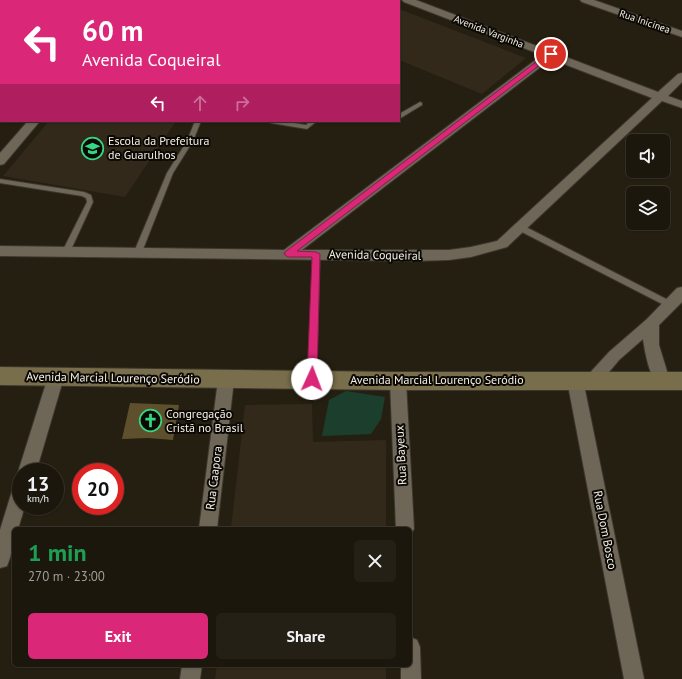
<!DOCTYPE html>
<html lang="en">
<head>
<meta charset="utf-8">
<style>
	:root { --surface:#1c170d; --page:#252016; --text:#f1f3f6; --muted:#a09f9d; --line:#3a362e; --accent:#db2777 }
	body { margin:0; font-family:"PT Sans",sans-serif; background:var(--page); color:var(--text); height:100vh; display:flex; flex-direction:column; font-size:15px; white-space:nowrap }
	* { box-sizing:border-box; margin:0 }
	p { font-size:13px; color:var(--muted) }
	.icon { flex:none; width:22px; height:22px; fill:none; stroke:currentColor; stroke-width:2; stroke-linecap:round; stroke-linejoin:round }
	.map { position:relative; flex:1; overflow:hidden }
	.details { position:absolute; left:12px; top:527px; width:400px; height:140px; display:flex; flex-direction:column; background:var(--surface); border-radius:6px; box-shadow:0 1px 3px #0004,0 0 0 1px var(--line) }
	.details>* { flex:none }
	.hud { position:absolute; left:0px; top:0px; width:400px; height:122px; box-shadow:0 1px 3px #0004,0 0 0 1px var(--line); background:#db2777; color:#fff; overflow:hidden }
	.tools { position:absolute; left:626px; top:134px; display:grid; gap:8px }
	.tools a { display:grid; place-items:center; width:44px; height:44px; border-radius:6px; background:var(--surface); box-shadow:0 1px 3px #0004,0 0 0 1px var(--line); font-size:20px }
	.speed { position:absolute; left:12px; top:463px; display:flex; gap:8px; font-size:20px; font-weight:700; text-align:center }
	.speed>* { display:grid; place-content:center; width:52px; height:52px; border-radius:50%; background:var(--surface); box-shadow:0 1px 3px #0004,0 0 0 1px var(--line); line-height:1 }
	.speed small { font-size:10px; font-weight:400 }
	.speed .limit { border:6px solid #d22; background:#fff; color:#111 }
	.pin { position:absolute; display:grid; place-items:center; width:34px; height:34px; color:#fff; margin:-17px; border:2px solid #fff; border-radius:50%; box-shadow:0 1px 4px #0007 }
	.me { position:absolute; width:44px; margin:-22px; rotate:2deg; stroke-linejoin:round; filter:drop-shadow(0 0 3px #0008) }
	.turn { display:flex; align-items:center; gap:14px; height:84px; padding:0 16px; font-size:18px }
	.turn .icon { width:52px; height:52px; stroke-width:2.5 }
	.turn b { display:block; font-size:28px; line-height:34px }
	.lanes { display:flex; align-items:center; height:38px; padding:0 16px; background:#0003; justify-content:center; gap:20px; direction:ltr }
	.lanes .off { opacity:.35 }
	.round { display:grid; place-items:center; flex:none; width:42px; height:42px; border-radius:6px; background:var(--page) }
	.overview { display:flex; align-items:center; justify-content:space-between; height:68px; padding:0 16px }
	h1 { font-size:24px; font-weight:600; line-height:30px; color:#1e9e55 }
	.action { display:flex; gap:8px; margin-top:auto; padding:8px 16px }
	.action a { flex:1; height:46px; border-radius:6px; background:var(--accent); color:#fff; font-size:16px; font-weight:600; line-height:46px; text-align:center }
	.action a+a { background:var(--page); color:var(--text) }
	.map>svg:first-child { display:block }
	.education { fill:#33291a }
	.green { fill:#1c3f2d }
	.building { fill:#5f502d }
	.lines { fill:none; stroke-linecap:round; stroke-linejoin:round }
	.service-casing { stroke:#3c372f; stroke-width:2 }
	.minor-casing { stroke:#3c372f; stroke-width:2 }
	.secondary-casing { stroke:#3c372f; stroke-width:2 }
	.service { fill:#6e6757; fill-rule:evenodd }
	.minor { fill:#6e6757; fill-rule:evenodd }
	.secondary { fill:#796e4b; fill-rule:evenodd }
	.route { fill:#db2777; stroke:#8e194d }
	.labels { text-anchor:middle; stroke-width:4; stroke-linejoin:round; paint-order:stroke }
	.far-street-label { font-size:10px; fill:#f4f0e7; stroke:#0c0905 }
	.poi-label { font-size:12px; fill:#f4f0e7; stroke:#0c0905; text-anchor:start }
	.street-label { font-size:12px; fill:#f4f0e7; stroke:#0c0905 }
</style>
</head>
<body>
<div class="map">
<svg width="682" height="679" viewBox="0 0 682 679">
	<rect width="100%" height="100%" fill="#251f11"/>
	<path class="education" d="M399,9L526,58L482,94L399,60Z
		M49,121H176L125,197L3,176Z
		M312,404L313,442L386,440V529H231L245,405Z
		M217,665H386V679H215Z"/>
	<path class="green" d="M346,391L385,397L381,419L371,434L322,436L329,400Z"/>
	<path class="building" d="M130,403L179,405L173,440L148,438L122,439Z"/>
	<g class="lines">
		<defs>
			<path id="service" d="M420,102L422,103V105L399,119V114Z
				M195,121H201L193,141L173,173L142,252L141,254H135L134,252L167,173L187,141Z
				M268,121H282L306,125L310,121H317L307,129L271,123Z
				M0,179L84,192L91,195L93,202L69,254H63L62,252L87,202L86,198L82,196L0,183Z
				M518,226H524L674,303L675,305L671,308L668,307L518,230L517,228Z
				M313,252H319L320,254L316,379L315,381H309L308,379Z"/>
			<path id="minor" d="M402,0H416L658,92L678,74L682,73V82L668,96L682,101V108L662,101L507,247L471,257L449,260L415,261L0,256V246L284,250L542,55L404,2ZM551,59L652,98L497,241L471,247L449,250H302Z
				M580,0H594L682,31V37L582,2Z
				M0,25H1L0,32Z
				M28,121H40L4,164L0,165V153Z
				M682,287V302L659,325V345L670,381L668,385L662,387L656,385C649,371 645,354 643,339L619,360L599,384L593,386L587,384L585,380L587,376L609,352L647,319L677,288Z
				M56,371L62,373L64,377L36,472H21V477L18,472L48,377L50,373Z
				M226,374L232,376L234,380L217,529H199L218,380L220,376Z
				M575,374L581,376L583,380L644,679H624L567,380L569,376Z
				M398,375L404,377L406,381L414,529L410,535V529H396L390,381L392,377Z
				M21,484V506H25L18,529H14C14,542 12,554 7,566L0,568V530L12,491L15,486Z
				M410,637L417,640L420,647L421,679H401V665H410Z
				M182,665H202L200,679H180Z"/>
			<path id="secondary" d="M0,367L398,372H682V390H398L0,385Z"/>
		</defs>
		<use href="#service" class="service-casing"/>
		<use href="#minor" class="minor-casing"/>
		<use href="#secondary" class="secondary-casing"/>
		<use href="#service" class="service"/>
		<use href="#minor" class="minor"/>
		<use href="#secondary" class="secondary"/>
	</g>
	<path class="route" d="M548,53L554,54L297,251L316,252L320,254L317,379L315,381H309L307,379L312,257H288L284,254L285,252Z"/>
	<defs>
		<symbol id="school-ring" viewBox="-11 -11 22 22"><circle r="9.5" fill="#0c0905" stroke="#32d882" stroke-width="1.5"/><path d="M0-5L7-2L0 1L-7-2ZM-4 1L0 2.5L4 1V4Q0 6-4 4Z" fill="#32d882"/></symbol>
		<symbol id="church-ring" viewBox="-11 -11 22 22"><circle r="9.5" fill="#0c0905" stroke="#32d882" stroke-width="1.5"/><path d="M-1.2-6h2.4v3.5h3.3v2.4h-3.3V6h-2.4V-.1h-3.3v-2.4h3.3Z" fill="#32d882"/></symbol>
	</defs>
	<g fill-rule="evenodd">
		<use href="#school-ring" x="80" y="136" width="25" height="25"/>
		<use href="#church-ring" x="138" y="408" width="25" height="25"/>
	</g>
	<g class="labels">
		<g class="far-street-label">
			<text transform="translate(645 21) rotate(19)" y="4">Rua Inicinea</text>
			<text transform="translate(489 31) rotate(21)" y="4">Avenida Varginha</text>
		</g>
		<g class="poi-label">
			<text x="108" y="145">Escola da Prefeitura<tspan x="108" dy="14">de Guarulhos</tspan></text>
			<text x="166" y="418">Congregação<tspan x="166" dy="14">Cristã no Brasil</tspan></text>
		</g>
		<g class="street-label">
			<text transform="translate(375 255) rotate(1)" y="4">Avenida Coqueiral</text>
			<text transform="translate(113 378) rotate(1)" y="4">Avenida Marcial Lourenço Seródio</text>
			<text x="437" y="384">Avenida Marcial Lourenço Seródio</text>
			<text transform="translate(401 455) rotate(-93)" y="4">Rua Bayeux</text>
			<text transform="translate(214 478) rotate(-83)" y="4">Rua Caapora</text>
			<text transform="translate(605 530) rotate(79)" y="4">Rua Dom Bosco</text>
		</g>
	</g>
</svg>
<div class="tools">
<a><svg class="icon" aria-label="sound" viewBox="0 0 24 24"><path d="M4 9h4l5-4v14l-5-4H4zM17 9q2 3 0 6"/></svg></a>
<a><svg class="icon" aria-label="layers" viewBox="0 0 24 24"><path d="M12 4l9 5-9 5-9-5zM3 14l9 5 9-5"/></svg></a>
</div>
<div class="speed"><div>13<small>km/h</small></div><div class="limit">20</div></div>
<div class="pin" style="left:551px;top:54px;background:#d93025"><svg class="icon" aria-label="arrive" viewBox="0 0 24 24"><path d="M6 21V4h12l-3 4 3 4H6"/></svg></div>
<svg class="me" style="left:312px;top:379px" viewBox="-20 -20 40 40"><circle r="19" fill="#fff"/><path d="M0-13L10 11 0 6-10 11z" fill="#db2777"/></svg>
<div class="hud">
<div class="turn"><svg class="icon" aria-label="left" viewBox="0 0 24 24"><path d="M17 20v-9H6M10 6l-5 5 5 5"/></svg><div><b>60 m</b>Avenida Coqueiral</div></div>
<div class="lanes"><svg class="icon" aria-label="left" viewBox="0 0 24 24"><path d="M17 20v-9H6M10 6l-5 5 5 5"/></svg><svg class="icon off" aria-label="ahead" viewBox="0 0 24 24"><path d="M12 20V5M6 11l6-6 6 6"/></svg><svg class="icon off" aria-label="right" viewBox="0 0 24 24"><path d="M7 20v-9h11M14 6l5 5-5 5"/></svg></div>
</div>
<section class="details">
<div class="overview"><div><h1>1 min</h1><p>270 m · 23:00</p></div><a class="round"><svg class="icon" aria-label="close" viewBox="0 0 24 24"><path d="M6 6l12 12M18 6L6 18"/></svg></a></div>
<div class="action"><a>Exit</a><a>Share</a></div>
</section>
</div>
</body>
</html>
